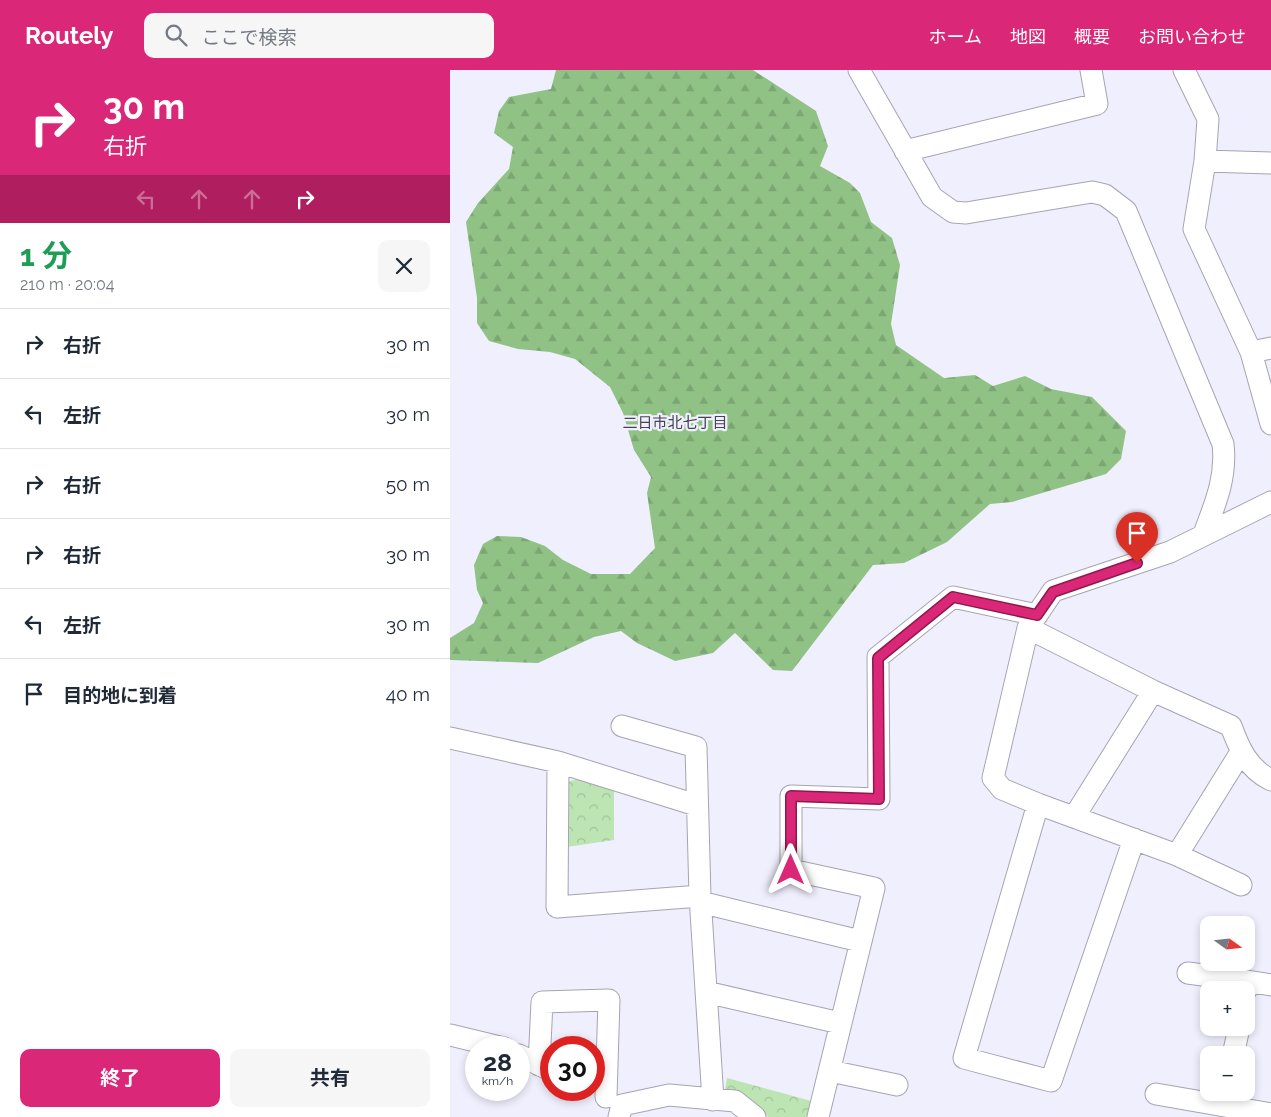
<!DOCTYPE html>
<html lang="ja">
<head>
<meta charset="utf-8">
<style>
	:root { --surface:#fff; --page:#f6f6f7; --text:#1f2937; --muted:#747a83; --line:#e0e1e3; --accent:#db2777 }
	body { margin:0; font-family:Raleway,"Noto Sans JP",sans-serif; background:var(--page); color:var(--text); height:100vh; display:flex; flex-direction:column; font-size:19px; white-space:nowrap }
	* { box-sizing:border-box; margin:0 }
	p { font-size:16px; color:var(--muted) }
	.icon { flex:none; width:28px; height:28px; fill:none; stroke:currentColor; stroke-width:2; stroke-linecap:round; stroke-linejoin:round }
	.map { position:relative; flex:1; overflow:hidden }
	.panel { display:flex; flex-direction:column; background:var(--surface); width:450px }
	.panel>* { flex:none }
	.top-card { background:#db2777; color:#fff; overflow:hidden }
	.needle { width:32px; rotate:105deg }
	.fabs { position:absolute; left:750px; top:846px; display:grid; gap:10px }
	.fabs a { display:grid; place-items:center; width:55px; height:55px; border-radius:10px; background:var(--surface); box-shadow:0 2px 8px #0003; font-size:25px }
	.speed { position:absolute; left:15px; top:966px; display:flex; gap:10px; font-size:25px; font-weight:700; text-align:center }
	.speed>* { display:grid; place-content:center; width:65px; height:65px; border-radius:50%; background:var(--surface); box-shadow:0 2px 8px #0003; line-height:1 }
	.speed small { font-size:12px; font-weight:400 }
	.speed .limit { border:8px solid #d22; background:#fff; color:#111 }
	.pin { position:absolute; display:grid; place-items:center; width:42px; height:42px; color:#fff; margin:-51px -21px; border-radius:50% 50% 50% 0; rotate:-45deg; box-shadow:0 0 5px #0007 }
	.pin .icon { rotate:45deg }
	.me { position:absolute; width:55px; margin:-28px; rotate:0deg; stroke-linejoin:round; filter:drop-shadow(0 0 4px #0008) }
	.turn { display:flex; align-items:center; gap:18px; height:105px; padding:0 20px; font-size:22px }
	.turn .icon { width:65px; height:65px; stroke-width:2.5 }
	.turn b { display:block; font-size:35px; line-height:42px }
	.lanes { display:flex; align-items:center; height:48px; padding:0 20px; background:#0003; justify-content:center; gap:25px; direction:ltr }
	.lanes .off { opacity:.35 }
	.round { display:grid; place-items:center; flex:none; width:52px; height:52px; border-radius:10px; background:var(--page) }
	.summary { display:flex; align-items:center; justify-content:space-between; height:85px; padding:0 20px }
	h1 { font-size:30px; font-weight:700; line-height:38px; color:#1e9e55 }
	.primary-button { display:flex; gap:10px; margin-top:auto; padding:10px 20px }
	.primary-button a { flex:1; height:58px; border-radius:10px; background:var(--accent); color:#fff; font-size:20px; font-weight:700; line-height:58px; text-align:center }
	.primary-button a+a { background:var(--page); color:var(--text) }
	ul { padding:0; list-style:none }
	li { display:flex; align-items:center; gap:15px; height:70px; padding:0 20px; border-top:1px solid var(--line) }
	li div { flex:1 }
	li b { display:block; font-size:19px }
	li em { font-style:normal }
	header { display:flex; align-items:center; gap:30px; box-sizing:border-box; height:70px; padding:0 25px; background:var(--accent); color:#fff }
	header strong { font-size:24px }
	nav { display:flex; gap:28px; margin-inline-start:auto; font-size:18px }
	.search { width:350px; height:45px; background:var(--page); display:flex; align-items:center; gap:12px; box-sizing:border-box; padding:0 18px; border-radius:10px; color:var(--muted); font-size:19px }
	main { display:flex; flex:1; min-height:0 }
	.map>svg:first-child { display:block }
	.forest { fill:url(#forest-firs) }
	.park { fill:url(#park-crowns) }
	.lines { fill:none; stroke-linecap:round; stroke-linejoin:round }
	.minor-casing { stroke:#a6a4b1; stroke-width:23 }
	.minor { stroke:#fff; stroke-width:21 }
	.route-casing { stroke:#8e194d; stroke-width:12 }
	.route { stroke:#db2777; stroke-width:9 }
	.labels { text-anchor:middle; stroke-width:4.5; stroke-linejoin:round; paint-order:stroke }
	.neighbourhood-label { font-size:15px; fill:#464550; stroke:#f0effd }
</style>
</head>
<body>
<header>
<strong>Routely</strong>
<div class="search"><svg class="icon" aria-label="search" viewBox="0 0 24 24"><circle cx="10" cy="10" r="6"/><path d="M15 15l6 6"/></svg>ここで検索</div>
<nav><a>ホーム</a><a>地図</a><a>概要</a><a>お問い合わせ</a></nav>
</header>
<main>
<section class="panel">
<div class="top-card">
<div class="turn"><svg class="icon" aria-label="right" viewBox="0 0 24 24"><path d="M7 20v-9h11M14 6l5 5-5 5"/></svg><div><b>30 m</b>右折</div></div>
<div class="lanes"><svg class="icon off" aria-label="left" viewBox="0 0 24 24"><path d="M17 20v-9H6M10 6l-5 5 5 5"/></svg><svg class="icon off" aria-label="ahead" viewBox="0 0 24 24"><path d="M12 20V5M6 11l6-6 6 6"/></svg><svg class="icon off" aria-label="ahead" viewBox="0 0 24 24"><path d="M12 20V5M6 11l6-6 6 6"/></svg><svg class="icon" aria-label="right" viewBox="0 0 24 24"><path d="M7 20v-9h11M14 6l5 5-5 5"/></svg></div>
</div>
<div class="summary"><div><h1>1 分</h1><p>210 m · 20:04</p></div><a class="round"><svg class="icon" aria-label="close" viewBox="0 0 24 24"><path d="M6 6l12 12M18 6L6 18"/></svg></a></div>
<ul>
<li><svg class="icon" aria-label="right" viewBox="0 0 24 24"><path d="M7 20v-9h11M14 6l5 5-5 5"/></svg><div><b>右折</b></div><em>30 m</em></li>
<li><svg class="icon" aria-label="left" viewBox="0 0 24 24"><path d="M17 20v-9H6M10 6l-5 5 5 5"/></svg><div><b>左折</b></div><em>30 m</em></li>
<li><svg class="icon" aria-label="right" viewBox="0 0 24 24"><path d="M7 20v-9h11M14 6l5 5-5 5"/></svg><div><b>右折</b></div><em>50 m</em></li>
<li><svg class="icon" aria-label="right" viewBox="0 0 24 24"><path d="M7 20v-9h11M14 6l5 5-5 5"/></svg><div><b>右折</b></div><em>30 m</em></li>
<li><svg class="icon" aria-label="left" viewBox="0 0 24 24"><path d="M17 20v-9H6M10 6l-5 5 5 5"/></svg><div><b>左折</b></div><em>30 m</em></li>
<li><svg class="icon" aria-label="arrive" viewBox="0 0 24 24"><path d="M6 21V4h12l-3 4 3 4H6"/></svg><div><b>目的地に到着</b></div><em>40 m</em></li>
</ul>
<div class="primary-button"><a>終了</a><a>共有</a></div>
</section>
<div class="map">
<svg width="821" height="1047" viewBox="0 0 821 1047">
	<defs>
		<pattern id="forest-firs" width="22" height="20" patternUnits="userSpaceOnUse" patternTransform="scale(1.25)"><rect width="22" height="20" fill="#90c285"/><path d="M5 1l3.5 6h-7zM16 11l3.5 6h-7z" fill="#7ba672"/></pattern>
		<pattern id="park-crowns" width="20" height="18" patternUnits="userSpaceOnUse" patternTransform="scale(1.25)"><rect width="20" height="18" fill="#bce5b3"/><path d="M2 6a3 3 0 1 1 6 0M12 15a3 3 0 1 1 6 0" fill="none" stroke="#a0c399"/></pattern>
	</defs>
	<rect width="100%" height="100%" fill="#f0effd"/>
	<path class="forest" d="M106,0H303L366,41L378,76L370,96L400,113L410,123L421,152L442,168L450,195L441,254L446,275L494,308L525,305L543,316L575,306L601,319L642,327L676,361L671,389L656,404L562,432L540,434L497,472L454,493L423,495L342,601L323,600L285,563L263,583L225,591L187,573L171,561L144,567L88,593L0,590V568L24,553L33,533L27,520L24,495L33,474L47,466L71,467L95,476L113,490L141,504H180L205,478L197,423L201,407L184,380L173,343L160,317L125,289L100,282L68,279L39,271L27,253V228L16,152L28,133L59,99L63,77L44,63L49,41L59,27L101,19Z"/>
	<path class="park" d="M130,708L164,721V770L117,777L118,712Z
		M277,1008L365,1032L362,1047H318L305,1033L275,1020Z"/>
	<g class="lines">
		<defs>
			<path id="minor" d="M409,0L482,127L503,142L516,143L642,122L655,125L676,141L773,374C777,407 765,434 754,464
				M734,0L758,49L755,91L744,159L801,282L821,354
				M455,81L647,34L641,0
				M755,91L821,93
				M801,282L821,278
				M578,558L703,621L781,656C789,678 798,699 821,710
				M172,656L246,677L250,826L263,1030
				M0,668L108,692L246,735
				M108,692L107,837L250,826
				M588,734L727,785L791,815
				M624,747L703,621
				M684,769L601,1011L514,988L588,734L552,719L543,708L578,558L603,521L720,482L821,432
				M727,785L791,682
				M250,832L410,871
				M738,903L797,911
				M796,920L797,911L821,915
				M256,922L390,953
				M0,965L54,978
				M69,985L100,1000
				M783,985L789,958
				M89,995L92,932L159,930L156,1027
				M380,1001L447,1015
				M706,1024L821,1044
				M169,1047L172,1035L219,1025L285,1031L305,1047
				M368,1047L424,818L341,800V726L429,729L428,587L503,527L587,545"/>
		</defs>
		<use href="#minor" class="minor-casing"/>
		<use href="#minor" class="minor"/>
	</g>
	<g class="lines">
		<defs>
			<path id="route" d="M341,800V726L429,729L428,588L503,527L587,545L603,522L687,493"/>
		</defs>
		<use href="#route" class="route-casing"/>
		<use href="#route" class="route"/>
	</g>
	<g class="labels">
		<g class="neighbourhood-label">
			<text x="225" y="358">二日市北七丁目</text>
		</g>
	</g>
</svg>
<div class="fabs">
<a><svg class="needle" viewBox="-14 -14 28 28"><path d="M0-13l5 13h-10z" fill="#e53935"/><path d="M0 13l5-13h-10z" fill="#747a83"/></svg></a>
<a>+</a>
<a>−</a>
</div>
<div class="speed"><div>28<small>km/h</small></div><div class="limit">30</div></div>
<div class="pin" style="left:687px;top:493px;background:#d93025"><svg class="icon" aria-label="arrive" viewBox="0 0 24 24"><path d="M6 21V4h12l-3 4 3 4H6"/></svg></div>
<svg class="me" style="left:341px;top:800px" viewBox="-20 -20 40 40"><path d="M0-17L14 15 0 8-14 15z" fill="#db2777" stroke="#fff" stroke-width="4"/></svg>
</div>
</main>
</body>
</html>
